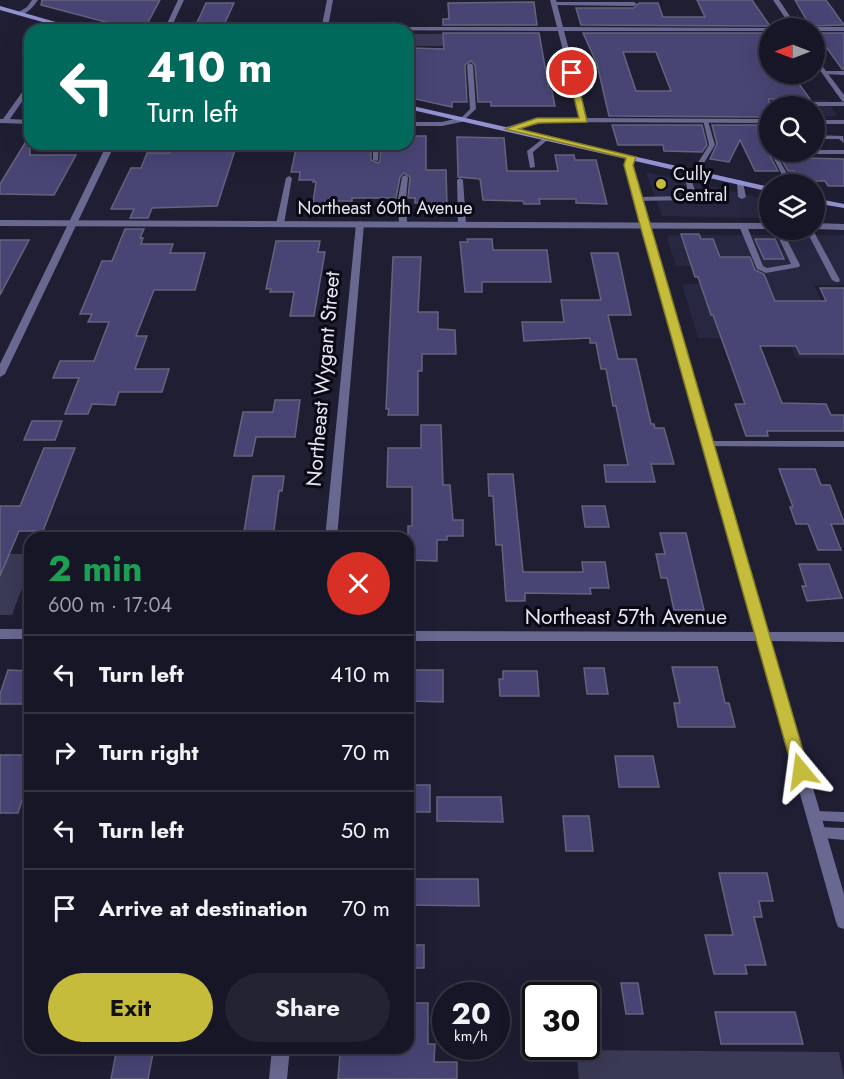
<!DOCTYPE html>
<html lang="en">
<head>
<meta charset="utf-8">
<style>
	:root { --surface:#171626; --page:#242332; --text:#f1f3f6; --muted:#9e9fa7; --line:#363543; --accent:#c6bc3c }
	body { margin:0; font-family:Jost,sans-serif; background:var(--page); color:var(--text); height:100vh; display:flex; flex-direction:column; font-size:22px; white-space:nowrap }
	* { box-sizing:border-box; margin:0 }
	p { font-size:20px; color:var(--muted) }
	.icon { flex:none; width:33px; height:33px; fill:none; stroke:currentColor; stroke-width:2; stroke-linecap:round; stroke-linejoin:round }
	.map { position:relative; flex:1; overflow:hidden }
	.details { position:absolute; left:24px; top:532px; width:390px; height:522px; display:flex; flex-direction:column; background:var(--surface); border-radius:18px; box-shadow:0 6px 24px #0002,0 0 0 2px var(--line) }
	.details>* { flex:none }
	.top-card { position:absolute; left:24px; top:24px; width:390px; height:126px; border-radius:18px; box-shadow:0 6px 24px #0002,0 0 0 2px var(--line); background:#00695c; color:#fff; overflow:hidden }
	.needle { width:39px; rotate:270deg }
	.buttons { position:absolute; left:759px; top:18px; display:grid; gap:12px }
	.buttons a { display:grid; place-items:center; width:66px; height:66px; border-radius:50%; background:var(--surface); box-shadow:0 6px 24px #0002,0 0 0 2px var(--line); font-size:30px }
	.speed { position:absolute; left:432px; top:982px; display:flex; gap:12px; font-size:30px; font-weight:700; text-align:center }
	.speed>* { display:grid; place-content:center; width:78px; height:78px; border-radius:50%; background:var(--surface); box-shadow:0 6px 24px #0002,0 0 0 2px var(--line); line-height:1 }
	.speed small { font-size:15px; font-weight:400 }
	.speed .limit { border:3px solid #111; border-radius:9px; background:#fff; color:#111 }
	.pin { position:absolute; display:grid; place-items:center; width:51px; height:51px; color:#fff; margin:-26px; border:3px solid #fff; border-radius:50%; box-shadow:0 2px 6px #0007 }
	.me { position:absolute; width:66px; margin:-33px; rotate:344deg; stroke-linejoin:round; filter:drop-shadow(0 0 4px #0008) }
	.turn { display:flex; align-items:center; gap:21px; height:126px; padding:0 24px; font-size:27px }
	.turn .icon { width:78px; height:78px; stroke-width:2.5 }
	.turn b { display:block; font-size:42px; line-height:51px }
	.round { display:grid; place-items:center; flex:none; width:63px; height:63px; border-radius:32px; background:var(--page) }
	.overview { display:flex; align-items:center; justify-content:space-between; height:102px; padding:0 24px }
	h1 { font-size:36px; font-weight:700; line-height:45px; color:#1e9e55 }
	.action { display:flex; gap:12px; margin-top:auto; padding:12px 24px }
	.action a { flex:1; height:69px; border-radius:36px; background:var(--accent); color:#111; font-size:24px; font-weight:700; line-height:69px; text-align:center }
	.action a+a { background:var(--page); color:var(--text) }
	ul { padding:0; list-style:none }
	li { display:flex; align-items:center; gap:18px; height:78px; padding:0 24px; border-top:2px solid var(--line) }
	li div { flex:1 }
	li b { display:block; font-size:22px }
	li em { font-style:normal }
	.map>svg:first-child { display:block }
	.built { fill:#282742 }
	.green { fill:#3a3a56 }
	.building { fill:#484575; stroke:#63637c; stroke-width:1.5; fill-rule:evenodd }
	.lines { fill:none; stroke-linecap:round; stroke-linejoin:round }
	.service { fill:#696890; fill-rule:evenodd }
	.minor { fill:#696890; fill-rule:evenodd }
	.tertiary { fill:#696890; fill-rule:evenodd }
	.secondary { fill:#9291d1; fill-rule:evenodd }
	.route { fill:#c6bc3c; stroke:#817a27; stroke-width:1.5 }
	.poi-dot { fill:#c6bc3c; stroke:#0a0913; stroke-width:2 }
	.labels { text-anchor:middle; stroke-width:6; stroke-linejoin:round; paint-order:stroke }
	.far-poi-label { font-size:18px; fill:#e5e5f4; stroke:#0a0913; text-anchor:start }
	.far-street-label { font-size:18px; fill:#e5e5f4; stroke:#0a0913 }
	.street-label { font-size:21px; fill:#e5e5f4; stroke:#0a0913 }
</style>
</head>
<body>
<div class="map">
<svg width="844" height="1079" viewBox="0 0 844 1079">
	<rect width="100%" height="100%" fill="#1f1e33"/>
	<path class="built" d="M776,100H827L837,116H815L814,106H780Z
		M646,172L769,200V218L662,216Z
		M669,235H844V285H814L844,347V359L796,358L791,347H771L767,339L698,338L682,284H747L740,266H676L667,238Z"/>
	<path class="green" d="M408,34H443L444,46H408Z
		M0,554H30V567L12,615H0Z
		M576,1050L839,1052L844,1079H579Z"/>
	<path class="building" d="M42,0H160L146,26L136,30L41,5Z
		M697,0H752L770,26L581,25L576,8H634L639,3H658L663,17H705Z
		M795,0H826L844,25L810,26Z
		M534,2L537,25H443V19H449L448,3Z
		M206,3H234L223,27H195Z
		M443,33H539L549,89L552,91L555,106H491V102H478L475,65L471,61L465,65L467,102H452V107L411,98L413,48L444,49Z
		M583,33H770V77H794L810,99H769L770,117L609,116L597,64ZM623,52H656L671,91H636Z
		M816,33H844V69H842Z
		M612,125H702L707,145L702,152L664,151L663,145H618Z
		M712,125H770L768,152L778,171H755L740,140L729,162L710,159L717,144Z
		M30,135V155H76L54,195L0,194V184Z
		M410,136H426V170H446L447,203H415V198H408L410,177L404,173L400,177L396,198H352V201H332L331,209H312L316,182H313L314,180H299L300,172H291L297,144H371V160L378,163L380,161L381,144H409Z
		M457,137L504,138L507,171H558L555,155H574L575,160H596L607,204L576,203V199H539L540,204H524L523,201L483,200L480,179L458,177Z
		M172,144H237L217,206L152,208L148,218H130L134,209H111L131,168H141L147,153H169Z
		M777,152H801L805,158L844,159V186H828L825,181H798L794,171H788Z
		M125,229H144L140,238H143L141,244H173L170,253H205L195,290H154L136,336H147L135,369H169L162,392H119L115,405L92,404L88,414H65L79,378H53L60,361H94L109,322H88L92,314H80L102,261H112Z
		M681,234H699L701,239H713L720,257H750L755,270L764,274L775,301H826L820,288H844V354H800L796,346H760L782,403L826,404L831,415H844V431H767L768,436H746L735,404H745L713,315H711L698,277H695Z
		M467,239H492L493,250H547L551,282H482V292H465L460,242H468Z
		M755,239H775L784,259H764Z
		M0,240H29L0,295Z
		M276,241H320L318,252H325L314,316H290L294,292H270L271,289H266Z
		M591,253H618L631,315H608L618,359H636L651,424H654L655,428H664L674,464H651L655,482H606L604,465H628L616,406H613L606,369H601L596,343H590V338L524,341L522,322H564L561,300H601Z
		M393,257H421L418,312H438V329L455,330L456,354H422V371H418V415H388L389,409H386Z
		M275,400H300L295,437H256L252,456H234L243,412H273Z
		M32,421H62L55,440H24Z
		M421,425H441L443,485H450L453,520H463V536H447V540H437V561L408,560V526H412V487H387L388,448H421Z
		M44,448H75L43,531H19L0,576V506H20Z
		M779,469H815L821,485H830L844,522V524H831L841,550H818L808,524H796L790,507H793Z
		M488,474H513L523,572H583L582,562H605L609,588H590L591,594L525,593V601H506L502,545H496L493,496H489Z
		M253,476H284L282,491H279L273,538H243Z
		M582,506H605L609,527H585Z
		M660,533H686L704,610H674L667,578H661L656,554H665Z
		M799,564H829L842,598L807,601L802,586H806Z
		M672,667H717L725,703H729L735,727H678L674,703H680Z
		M584,668H604L608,694H587Z
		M8,670L30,671V683L23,704H0V694Z
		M411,670H443V702L411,701Z
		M503,671H537L539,696H500L499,679H503Z
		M0,755H30V775L18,813H0Z
		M615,756H653L659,787H619Z
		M408,785H430V812H408Z
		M437,797H501L503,822L437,821Z
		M563,816H589L593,851H566Z
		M719,873H767L773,901H759L762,917H754L766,965H745L747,974H714L705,935H733Z
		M408,879H478L479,906L408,905Z
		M408,945H424V968H408Z
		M621,983H638L643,1014H626Z
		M408,1003H428V1044H435L434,1062H457V1079H338L340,1053H379V1048H408Z
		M715,1012H795L803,1044H721Z
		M117,1048H154L148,1079H111Z"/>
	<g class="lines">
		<path class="service" d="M554,2H634L637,4L634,6L552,5Z
			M470,63L473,65L476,109L463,121L460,119L470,109L467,65Z
			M807,102H844V106H797Z
			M703,120L708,121L715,145L692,182L696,193L692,200L635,201V197H638L687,196L688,193L686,182L709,145Z
			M814,135L843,136L844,143L839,139H814Z
			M545,137L550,138L533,152L535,167L530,168L527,151Z
			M373,144H379L378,161L373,160Z
			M814,150H844V154H812L809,152H814Z
			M770,151L775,152L790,179L789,184H783L784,179Z
			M405,175L408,177L406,199L407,224L403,226L399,224L398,199L402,177Z
			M289,176L292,178L284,224L280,226L276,224L286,178Z
			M460,178L463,180L466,224L462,226L458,224L457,180Z
			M740,180L743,182L746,197L742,199L738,197L737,182Z
			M740,224L747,226L763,266L767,268L791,264L775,230H782L800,265L799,267L766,273L757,269L739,226Z
			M806,230H813L840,280L839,282H836L832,280Z
			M707,441H844V447L704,446L702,444L704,442Z
			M814,811L844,812V822L809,820L807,816L809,812Z
			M818,827L844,828V840L813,837L811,833L813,829Z"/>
		<path class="minor" d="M32,0H38C33,7 26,16 17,15V13L27,7Z
			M178,0H184L170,30H164Z
			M327,0H333L328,27H557L550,0H556L563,27L772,28H770V31H564L587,118L770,119V123L547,122L506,131V127L530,120L580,118L558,31L321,30Z
			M814,27H844V31H814V28H811Z
			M826,71H844V75L824,74V72Z
			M30,83V90L10,119L30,120V124L0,123V119H3L28,84Z
			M463,117L467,119L466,121L442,126H408V122H442Z
			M814,120H844V124H814Z
			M107,144H115L5,374L0,377V364Z
			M628,155L635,157L632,165L768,632H844V642L770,641L844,894V929L838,927L836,922L757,641H408V631L755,632L624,165Z
			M360,221L364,224L337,538H325L356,224Z
			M0,629H30V639H0Z
			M272,1048H290L287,1079H269Z"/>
		<path class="tertiary" d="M773,0H779L798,28H792Z
			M814,55L844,95V102L842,101L814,62Z
			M0,220L770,223V229L0,226Z
			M814,223L844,224V230L814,229Z"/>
		<path class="secondary" d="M0,6L80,29L81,30H71L0,10Z
			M408,105L770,187V192L408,109Z
			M814,198L844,204V208L814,203Z"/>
	</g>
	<path class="route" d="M572,71L576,73L587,122L538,123L519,129L636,157L633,165L809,771L807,776L801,778L795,776L793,771L640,225L624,165L626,158L505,129L537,118H579L568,73Z"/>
	<circle class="poi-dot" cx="661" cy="184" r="6"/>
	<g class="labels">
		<g class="far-poi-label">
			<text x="673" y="180">Cully<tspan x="673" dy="21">Central</tspan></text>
		</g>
		<g class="far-street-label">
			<text x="385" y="214">Northeast 60th Avenue</text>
		</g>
		<g class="street-label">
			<text transform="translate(323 379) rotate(-85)" y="7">Northeast Wygant Street</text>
			<text x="626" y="624">Northeast 57th Avenue</text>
		</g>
	</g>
</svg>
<div class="buttons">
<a><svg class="needle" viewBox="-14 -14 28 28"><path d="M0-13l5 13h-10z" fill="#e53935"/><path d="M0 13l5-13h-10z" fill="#9e9fa7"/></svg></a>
<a><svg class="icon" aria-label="search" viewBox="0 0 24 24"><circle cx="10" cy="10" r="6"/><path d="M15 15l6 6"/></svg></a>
<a><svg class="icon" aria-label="layers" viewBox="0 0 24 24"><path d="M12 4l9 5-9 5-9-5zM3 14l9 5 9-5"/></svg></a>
</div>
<div class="speed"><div>20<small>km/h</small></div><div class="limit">30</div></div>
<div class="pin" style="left:572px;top:73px;background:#d93025"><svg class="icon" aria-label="arrive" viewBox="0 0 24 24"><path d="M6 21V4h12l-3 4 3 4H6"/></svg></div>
<svg class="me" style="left:801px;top:771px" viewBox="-20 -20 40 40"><path d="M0-17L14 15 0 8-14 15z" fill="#c6bc3c" stroke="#fff" stroke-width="4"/></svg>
<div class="top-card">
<div class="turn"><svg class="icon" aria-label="left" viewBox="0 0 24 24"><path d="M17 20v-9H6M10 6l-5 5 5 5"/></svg><div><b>410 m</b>Turn left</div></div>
</div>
<section class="details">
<div class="overview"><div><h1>2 min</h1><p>600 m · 17:04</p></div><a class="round" style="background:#d93025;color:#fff"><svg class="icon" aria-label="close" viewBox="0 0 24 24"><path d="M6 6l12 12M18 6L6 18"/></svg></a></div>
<ul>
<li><svg class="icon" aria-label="left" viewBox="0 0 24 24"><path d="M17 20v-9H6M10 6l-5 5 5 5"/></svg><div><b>Turn left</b></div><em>410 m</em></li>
<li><svg class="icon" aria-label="right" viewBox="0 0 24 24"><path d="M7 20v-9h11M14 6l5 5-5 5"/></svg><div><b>Turn right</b></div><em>70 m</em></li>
<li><svg class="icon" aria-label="left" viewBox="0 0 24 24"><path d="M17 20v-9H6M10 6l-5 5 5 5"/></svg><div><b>Turn left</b></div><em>50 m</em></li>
<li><svg class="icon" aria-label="arrive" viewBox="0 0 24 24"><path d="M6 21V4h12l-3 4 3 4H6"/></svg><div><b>Arrive at destination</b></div><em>70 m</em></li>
</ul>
<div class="action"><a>Exit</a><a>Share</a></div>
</section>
</div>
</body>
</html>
